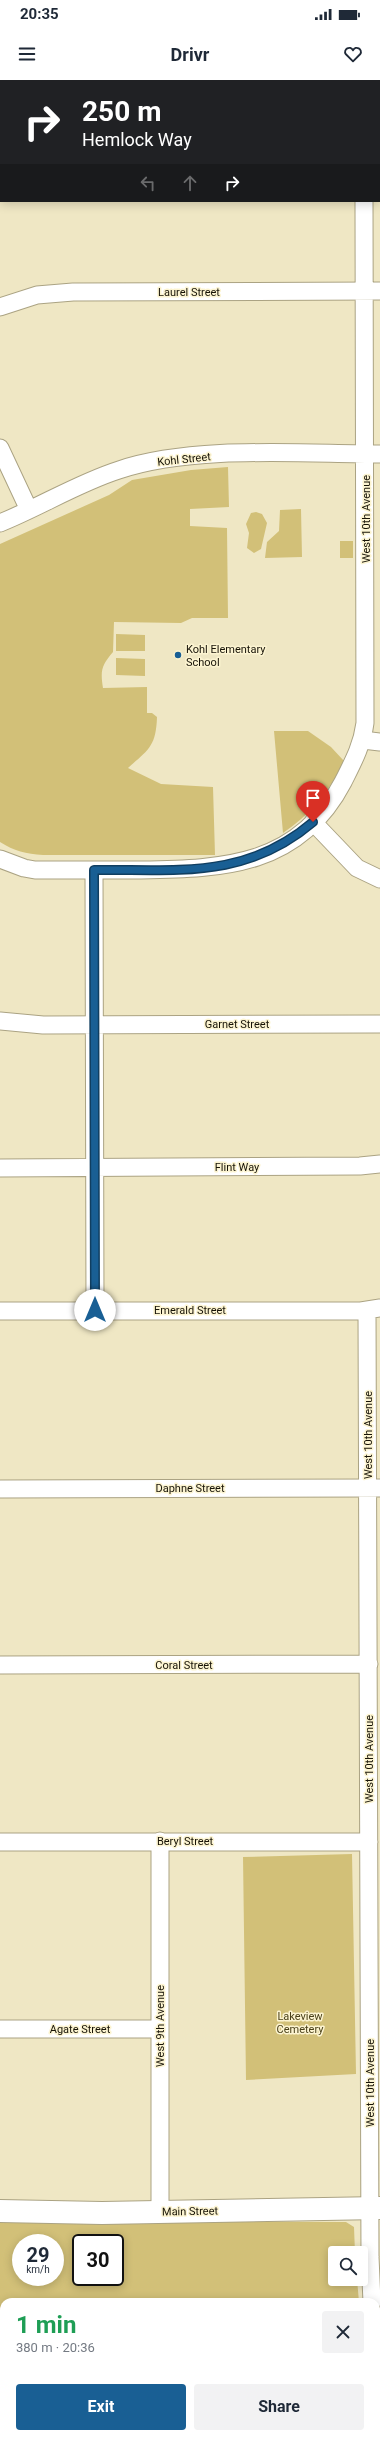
<!DOCTYPE html>
<html lang="en">
<head>
<meta charset="utf-8">
<style>
	:root { --surface:#fff; --page:#f2f2f3; --text:#1f2937; --muted:#747a83; --accent:#195f94 }
	body { margin:0; font-family:Roboto,sans-serif; background:var(--page); color:var(--text); height:100vh; display:flex; flex-direction:column; font-size:15px; white-space:nowrap }
	* { box-sizing:border-box; margin:0 }
	p { font-size:13px; color:var(--muted) }
	.icon { flex:none; width:22px; height:22px; fill:none; stroke:currentColor; stroke-width:2; stroke-linecap:round; stroke-linejoin:round }
	.map { position:relative; flex:1; overflow:hidden }
	.sheet { position:absolute; left:0px; top:2218px; width:380px; height:140px; display:flex; flex-direction:column; background:var(--surface); border-radius:12px 12px 0 0; box-shadow:0 2px 10px #0003 }
	.sheet>* { flex:none }
	.top-card { position:absolute; left:0px; top:0px; width:380px; height:122px; box-shadow:0 2px 10px #0003; background:#202124; color:#fff; overflow:hidden }
	.buttons { position:absolute; left:328px; top:2166px; display:grid; gap:8px }
	.buttons a { display:grid; place-items:center; width:40px; height:40px; border-radius:4px; background:var(--surface); box-shadow:0 2px 10px #0003; font-size:20px }
	.speed { position:absolute; left:12px; top:2154px; display:flex; gap:8px; font-size:20px; font-weight:700; text-align:center }
	.speed>* { display:grid; place-content:center; width:52px; height:52px; border-radius:50%; background:var(--surface); box-shadow:0 2px 10px #0003; line-height:1 }
	.speed small { font-size:10px; font-weight:400 }
	.speed .limit { border:2px solid #111; border-radius:6px; background:#fff; color:#111 }
	.pin { position:absolute; display:grid; place-items:center; width:34px; height:34px; color:#fff; margin:-41px -17px; border-radius:50% 50% 50% 0; rotate:-45deg; box-shadow:0 0 4px #0007 }
	.pin .icon { rotate:45deg }
	.me { position:absolute; width:44px; margin:-22px; rotate:0deg; stroke-linejoin:round; filter:drop-shadow(0 0 3px #0008) }
	.turn { display:flex; align-items:center; gap:14px; height:84px; padding:0 16px; font-size:18px }
	.turn .icon { width:52px; height:52px; stroke-width:2.5 }
	.turn b { display:block; font-size:28px; line-height:34px }
	.lanes { display:flex; align-items:center; height:38px; padding:0 16px; background:#0003; justify-content:center; gap:20px; direction:ltr }
	.lanes .off { opacity:.35 }
	.round { display:grid; place-items:center; flex:none; width:42px; height:42px; border-radius:4px; background:var(--page) }
	.headline { display:flex; align-items:center; justify-content:space-between; height:68px; padding:0 16px }
	h1 { font-size:24px; font-weight:700; line-height:30px; color:#1e9e55 }
	.action { display:flex; gap:8px; margin-top:auto; padding:8px 16px }
	.action a { flex:1; height:46px; border-radius:4px; background:var(--accent); color:#fff; font-size:16px; font-weight:700; line-height:46px; text-align:center }
	.action a+a { background:var(--page); color:var(--text) }
	.status { display:flex; justify-content:space-between; align-items:center; height:28px; padding:0 20px; background:var(--surface); direction:ltr }
	.status svg { height:11px; fill:currentColor }
	header { display:flex; justify-content:space-between; align-items:center; height:52px; padding:0 16px; background:var(--surface); font-size:18px; font-weight:700 }
	.map>svg:first-child { display:block }
	.green { fill:#d2c078; fill-rule:evenodd }
	.lines { fill:none; stroke-linecap:round; stroke-linejoin:round }
	.minor-casing { stroke:#aba383; stroke-width:19 }
	.major-casing { stroke:#aba383; stroke-width:24 }
	.minor { stroke:#fff; stroke-width:17 }
	.major { stroke:#fff; stroke-width:22 }
	.route-casing { stroke:#103e60; stroke-width:10 }
	.route { stroke:#195f94; stroke-width:7 }
	.poi-dot { fill:#195f94; stroke:#fcf4d1; stroke-width:1.5 }
	.labels { text-anchor:middle; stroke-width:3; stroke-linejoin:round; paint-order:stroke }
	.street-label { font-size:11px; fill:#171307; stroke:#fcf4d1 }
	.poi-label { font-size:11px; fill:#171307; stroke:#fcf4d1; text-anchor:start }
	.park-label { font-size:11px; fill:#4a411a; stroke:#fcf4d1 }
</style>
</head>
<body>
<div class="status"><b>20:35</b><svg viewBox="0 0 49 12"><path d="M0 12V9h3v3zM5 12V6h3v6zM10 12V3h3v9zM15 12V0h3v12zM26 1h20v11H26zM47 4h2v5h-2z"/></svg></div>
<header><svg class="icon" aria-label="menu" viewBox="0 0 24 24"><path d="M4 6h16M4 12h16M4 18h16"/></svg>Drivr<svg class="icon" aria-label="heart" viewBox="0 0 24 24"><path d="M12 20l-8-8c-3-5 5-10 8-4 3-6 11-1 8 4z"/></svg></header>
<div class="map">
<svg width="380" height="2358" viewBox="0 0 380 2358">
	<rect width="100%" height="100%" fill="#efe7c4"/>
	<path class="green" d="M228,387L229,427L190,429V446L227,448L228,538H192L181,543L114,542L113,572C102,585 100,590 103,608L147,607V633H152L157,637C156,667 148,670 128,688L161,704L213,707L215,775H43C26,774 14,771 0,762V464L109,415L132,400L191,390Z
		M301,429L302,477L265,478L267,462L279,451L280,430Z
		M256,432L262,434L267,443L261,469L254,473L247,468L249,453L246,444L251,433Z
		M340,461H353V478H340Z
		M116,554L145,555V571H116Z
		M116,578L145,579V596L116,595Z
		M274,651H308L331,667L344,681C330,711 310,735 283,753Z
		M352,1774L356,1994L246,2000L243,1777Z
		M0,2141L346,2142L354,2147L355,2173H335V2199H357L359,2222H4V2354H366V2358H0ZM21,2163H55V2197H21ZM81,2163H115V2197H81Z"/>
	<g class="lines">
		<defs>
			<path id="minor" d="M364,0V1
				M0,50H1
				M0,227L37,215L73,212L380,211
				M0,368L29,430
				M0,443C40,427 78,403 119,390C193,365 302,374 380,374
				M363,660L380,662
				M313,742L357,788L380,799
				M0,779L24,788L35,790C70,790 105,790 141,790C224,789 299,786 343,702C353,682 362,666 365,643L364,121
				M94,790L95,1230
				M0,941L43,945L380,944
				M0,1088L360,1086L380,1084
				M367,1230L370,2177L372,2222
				M0,1231H361L380,1228
				M0,1409L380,1408
				M0,1585L369,1584
				M160,1761V2131
				M0,1762H369
				M0,1949H159
				M376,2270L380,2336"/>
			<path id="major" d="M0,2131L102,2133L380,2128"/>
		</defs>
		<use href="#minor" class="minor-casing"/>
		<use href="#major" class="major-casing"/>
		<use href="#minor" class="minor"/>
		<use href="#major" class="major"/>
	</g>
	<g class="lines">
		<defs>
			<path id="route" d="M95,1230L94,790C177,789 245,800 313,742"/>
		</defs>
		<use href="#route" class="route-casing"/>
		<use href="#route" class="route"/>
	</g>
	<circle class="poi-dot" cx="178" cy="575" r="4"/>
	<g class="labels">
		<g class="street-label">
			<text x="189" y="216">Laurel Street</text>
			<text transform="translate(184 379) rotate(-6)" y="4">Kohl Street</text>
			<text transform="translate(366 439) rotate(-90)" y="4">West 10th Avenue</text>
			<text x="237" y="948">Garnet Street</text>
			<text x="237" y="1091">Flint Way</text>
			<text x="190" y="1234">Emerald Street</text>
			<text transform="translate(368 1355) rotate(-90)" y="4">West 10th Avenue</text>
			<text x="190" y="1412">Daphne Street</text>
			<text x="184" y="1589">Coral Street</text>
			<text transform="translate(369 1679) rotate(-90)" y="4">West 10th Avenue</text>
			<text x="185" y="1765">Beryl Street</text>
			<text transform="translate(160 1946) rotate(-90)" y="4">West 9th Avenue</text>
			<text x="80" y="1953">Agate Street</text>
			<text transform="translate(370 2003) rotate(-90)" y="4">West 10th Avenue</text>
			<text transform="translate(190 2131) rotate(-1)" y="4">Main Street</text>
		</g>
		<g class="poi-label">
			<text x="186" y="573">Kohl Elementary<tspan x="186" dy="13">School</tspan></text>
		</g>
		<g class="park-label">
			<text x="300" y="1940">Lakeview<tspan x="300" dy="13">Cemetery</tspan></text>
		</g>
	</g>
</svg>
<div class="buttons">
<a><svg class="icon" aria-label="search" viewBox="0 0 24 24"><circle cx="10" cy="10" r="6"/><path d="M15 15l6 6"/></svg></a>
</div>
<div class="speed"><div>29<small>km/h</small></div><div class="limit">30</div></div>
<div class="pin" style="left:313px;top:742px;background:#d93025"><svg class="icon" aria-label="arrive" viewBox="0 0 24 24"><path d="M6 21V4h12l-3 4 3 4H6"/></svg></div>
<svg class="me" style="left:95px;top:1230px" viewBox="-20 -20 40 40"><circle r="19" fill="#fff"/><path d="M0-13L10 11 0 6-10 11z" fill="#195f94"/></svg>
<div class="top-card">
<div class="turn"><svg class="icon" aria-label="right" viewBox="0 0 24 24"><path d="M7 20v-9h11M14 6l5 5-5 5"/></svg><div><b>250 m</b>Hemlock Way</div></div>
<div class="lanes"><svg class="icon off" aria-label="left" viewBox="0 0 24 24"><path d="M17 20v-9H6M10 6l-5 5 5 5"/></svg><svg class="icon off" aria-label="ahead" viewBox="0 0 24 24"><path d="M12 20V5M6 11l6-6 6 6"/></svg><svg class="icon" aria-label="right" viewBox="0 0 24 24"><path d="M7 20v-9h11M14 6l5 5-5 5"/></svg></div>
</div>
<section class="sheet">
<div class="headline"><div><h1>1 min</h1><p>380 m · 20:36</p></div><a class="round"><svg class="icon" aria-label="close" viewBox="0 0 24 24"><path d="M6 6l12 12M18 6L6 18"/></svg></a></div>
<div class="action"><a>Exit</a><a>Share</a></div>
</section>
</div>
</body>
</html>
